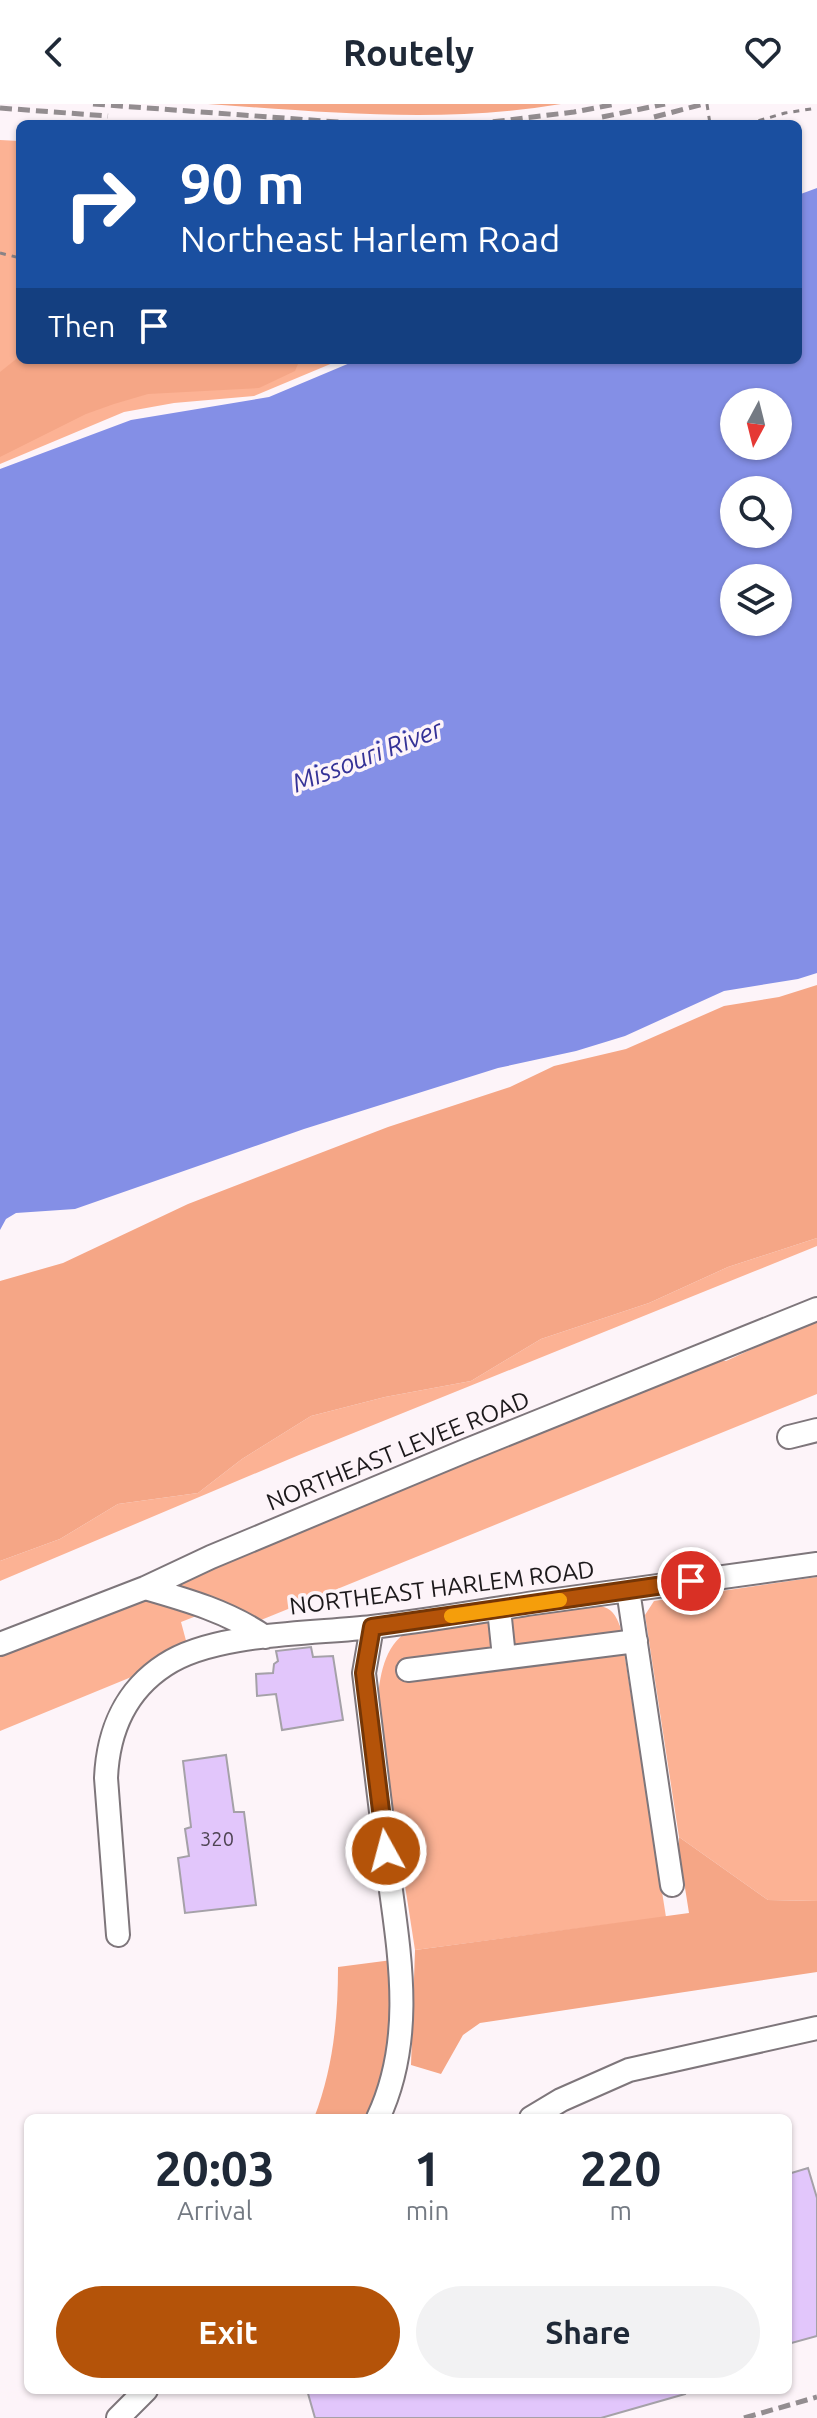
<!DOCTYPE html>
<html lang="en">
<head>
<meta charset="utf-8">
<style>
	:root { --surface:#fff; --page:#f2f2f3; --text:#1f2937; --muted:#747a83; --accent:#b45309 }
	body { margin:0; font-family:Ubuntu,sans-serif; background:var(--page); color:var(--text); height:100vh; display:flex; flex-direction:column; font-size:30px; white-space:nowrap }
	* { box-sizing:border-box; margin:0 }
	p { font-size:26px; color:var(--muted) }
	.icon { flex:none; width:44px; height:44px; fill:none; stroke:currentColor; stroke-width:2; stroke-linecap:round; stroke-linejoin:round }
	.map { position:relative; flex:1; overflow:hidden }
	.drawer { position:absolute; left:24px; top:2010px; width:768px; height:280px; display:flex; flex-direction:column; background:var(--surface); border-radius:12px; box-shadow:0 2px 6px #0004 }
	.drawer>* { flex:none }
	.top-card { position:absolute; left:16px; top:16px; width:786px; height:244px; border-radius:12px; box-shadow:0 2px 6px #0004; background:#1a4fa0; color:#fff; overflow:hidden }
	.needle { width:52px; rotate:187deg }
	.buttons { position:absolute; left:720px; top:284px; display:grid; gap:16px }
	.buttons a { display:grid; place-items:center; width:72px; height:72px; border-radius:50%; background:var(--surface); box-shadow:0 2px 6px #0004; font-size:40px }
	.pin { position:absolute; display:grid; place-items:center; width:68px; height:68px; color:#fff; margin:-34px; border:4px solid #fff; border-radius:50%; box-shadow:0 2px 8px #0007 }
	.me { position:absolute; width:88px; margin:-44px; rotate:353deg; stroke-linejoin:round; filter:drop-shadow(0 0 6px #0008) }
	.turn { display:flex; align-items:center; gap:28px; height:168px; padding:0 32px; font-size:36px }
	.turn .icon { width:104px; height:104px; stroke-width:2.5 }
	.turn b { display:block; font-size:56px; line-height:68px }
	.then { display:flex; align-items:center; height:76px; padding:0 32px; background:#0003; gap:16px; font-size:30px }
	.eta { display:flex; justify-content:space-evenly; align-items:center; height:136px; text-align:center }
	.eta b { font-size:48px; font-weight:700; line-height:56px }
	.primary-button { display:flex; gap:16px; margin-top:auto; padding:16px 32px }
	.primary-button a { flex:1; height:92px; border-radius:48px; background:var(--accent); color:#fff; font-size:32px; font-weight:700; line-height:92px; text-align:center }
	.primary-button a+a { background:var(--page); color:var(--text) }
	header { display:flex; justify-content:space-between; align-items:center; height:104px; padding:0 32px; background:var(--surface); font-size:36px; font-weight:700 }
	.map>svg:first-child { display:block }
	.green { fill:#fcb294 }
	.forest { fill:#f5a686 }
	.water { fill:#848fe6; fill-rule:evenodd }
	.building { fill:#e2c6fb; stroke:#a5a1a8; stroke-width:2 }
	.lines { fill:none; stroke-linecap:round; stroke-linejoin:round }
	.minor-casing { stroke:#7e767b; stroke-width:26 }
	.path { stroke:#898386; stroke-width:3; stroke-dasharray:6 6; stroke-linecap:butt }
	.minor { stroke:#fff; stroke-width:22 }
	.rail { stroke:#938d90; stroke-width:5; stroke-dasharray:12 6; stroke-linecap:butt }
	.route-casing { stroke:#753606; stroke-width:20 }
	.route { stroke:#b45309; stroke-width:14 }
	.slow { stroke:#f59e0b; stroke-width:14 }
	.labels { text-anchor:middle; stroke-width:7; stroke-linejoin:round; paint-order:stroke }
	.number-label { font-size:20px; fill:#4e4453 }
	.street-label { font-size:24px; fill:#1c191b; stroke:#fdf4f9 }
	.water-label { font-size:26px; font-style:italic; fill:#353297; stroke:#fdf4f9 }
</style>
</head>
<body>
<header><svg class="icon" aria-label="back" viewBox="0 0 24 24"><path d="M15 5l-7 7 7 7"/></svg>Routely<svg class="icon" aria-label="heart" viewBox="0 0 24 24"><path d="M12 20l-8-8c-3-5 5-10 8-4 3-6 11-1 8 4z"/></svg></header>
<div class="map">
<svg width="817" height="2314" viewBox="0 0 817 2314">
	<rect width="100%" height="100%" fill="#fdf4f9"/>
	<path class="green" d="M0,36L20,37V256H340L254,292L174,299L124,308L0,360Z
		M817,1134V1142L299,1351L0,1477V1457L60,1435L118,1400L198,1389L242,1355L311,1312L385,1293L471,1277L541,1235L649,1199L728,1163Z
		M817,1215V1290L261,1516L175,1487L173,1477L715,1255L726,1257Z
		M817,1473V1797L768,1796L679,1733L645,1511L654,1497Z
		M140,1494L204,1509L181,1518L188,1544L146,1567L0,1627V1547Z
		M597,1501C611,1504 615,1509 620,1522L666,1813L415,1846L377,1601C380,1572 383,1543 409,1526Z"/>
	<path class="forest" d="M208,0H561C443,20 326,8 208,0Z
		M20,252V256H295L298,260L295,267L259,284L148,290L114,300L86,310L0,353V268Z
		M817,881V1134L728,1163L649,1199L541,1235L471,1277L385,1293L311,1312L242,1355L198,1389L118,1400L60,1435L0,1457V1177L63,1159L188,1100L388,1023L510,983L554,962L626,945L724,902L779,893Z
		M679,1733L768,1796L817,1797V1868L480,1919L463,1931L441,1970L411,1961L415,1846L689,1809L679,1746Z
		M392,1856V1950L370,2014H314C333,1965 338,1915 338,1863Z"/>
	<path class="water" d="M817,84V869L798,875L724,887L625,932L576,947L498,964L304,1025L75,1105L16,1109L6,1115L0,1126V365L131,316L269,293L357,256H798V91ZM734,298H778V342H734ZM734,386H778V430H734ZM734,474H778V518H734Z"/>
	<path class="building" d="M311,1543L313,1553L333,1552L343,1616L282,1626L276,1590L257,1592L256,1570L273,1569L274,1560L278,1557L276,1547Z
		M226,1651L234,1708H244L256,1801L185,1809L178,1754L189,1752L185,1725L191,1723L183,1657Z
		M808,2064L817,2094V2232L788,2240V2070Z
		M307,2286H684L685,2290L601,2314H315Z"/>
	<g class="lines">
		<defs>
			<path id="minor" d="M789,1333L817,1326
				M145,1484C187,1496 229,1508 265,1533
				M628,1486L672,1781
				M499,1505L504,1553
				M372,1523L364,1569C372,1632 379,1694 387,1757C398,1843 417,1931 378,2014
				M0,1540L145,1484L211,1453L465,1347L817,1205
				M408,1566L636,1537
				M118,1831L106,1674C108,1628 125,1587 165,1561C214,1528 314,1530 372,1523C426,1517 481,1507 534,1499C629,1486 723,1473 817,1460
				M531,2014L561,1996L629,1966L817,1924
				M118,2314L146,2286"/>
		</defs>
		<use href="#minor" class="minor-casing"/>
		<path class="path" d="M707,0L710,20
			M747,20L785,9L817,4
			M0,149L20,154"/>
		<use href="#minor" class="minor"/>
		<path class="rail" d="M93,0L365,20
			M0,4L108,12
			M602,13L665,0
			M654,13L704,0
			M475,20L574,8L616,0
			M744,2314L817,2293"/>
	</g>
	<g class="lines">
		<defs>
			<path id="route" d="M386,1747L364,1569L372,1523L691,1477"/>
		</defs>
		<use href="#route" class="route-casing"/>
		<use href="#route" class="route"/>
		<path class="slow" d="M451,1512L560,1496"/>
	</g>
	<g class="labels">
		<g class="number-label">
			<text x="217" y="1742">320</text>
		</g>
		<g class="street-label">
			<text transform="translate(398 1347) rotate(-22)" y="8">NORTHEAST LEVEE ROAD</text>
			<text transform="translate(442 1484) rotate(-7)" y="8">NORTHEAST HARLEM ROAD</text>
		</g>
		<g class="water-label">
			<text transform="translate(367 652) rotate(-21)" y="9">Missouri River</text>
		</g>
	</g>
</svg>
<div class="buttons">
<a><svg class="needle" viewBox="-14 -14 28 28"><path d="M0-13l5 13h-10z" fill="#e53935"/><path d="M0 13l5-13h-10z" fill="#747a83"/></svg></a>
<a><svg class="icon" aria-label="search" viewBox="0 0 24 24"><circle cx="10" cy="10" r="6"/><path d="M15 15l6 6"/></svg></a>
<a><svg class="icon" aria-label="layers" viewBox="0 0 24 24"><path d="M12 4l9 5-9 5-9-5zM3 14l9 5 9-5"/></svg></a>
</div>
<div class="pin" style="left:691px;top:1477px;background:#d93025"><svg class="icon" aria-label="arrive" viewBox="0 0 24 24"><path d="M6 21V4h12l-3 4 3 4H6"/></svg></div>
<svg class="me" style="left:386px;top:1747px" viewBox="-20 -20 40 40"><circle r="17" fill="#b45309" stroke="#fff" stroke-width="3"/><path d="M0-11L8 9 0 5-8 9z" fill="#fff"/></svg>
<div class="top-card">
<div class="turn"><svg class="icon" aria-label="right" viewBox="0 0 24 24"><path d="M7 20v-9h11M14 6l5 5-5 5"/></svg><div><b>90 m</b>Northeast Harlem Road</div></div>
<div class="then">Then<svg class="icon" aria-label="arrive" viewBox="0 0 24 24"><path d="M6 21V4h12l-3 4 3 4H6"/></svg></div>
</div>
<section class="drawer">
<div class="eta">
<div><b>20:03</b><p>Arrival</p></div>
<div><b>1</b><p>min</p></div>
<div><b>220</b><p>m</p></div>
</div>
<div class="primary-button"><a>Exit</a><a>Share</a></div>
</section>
</div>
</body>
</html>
